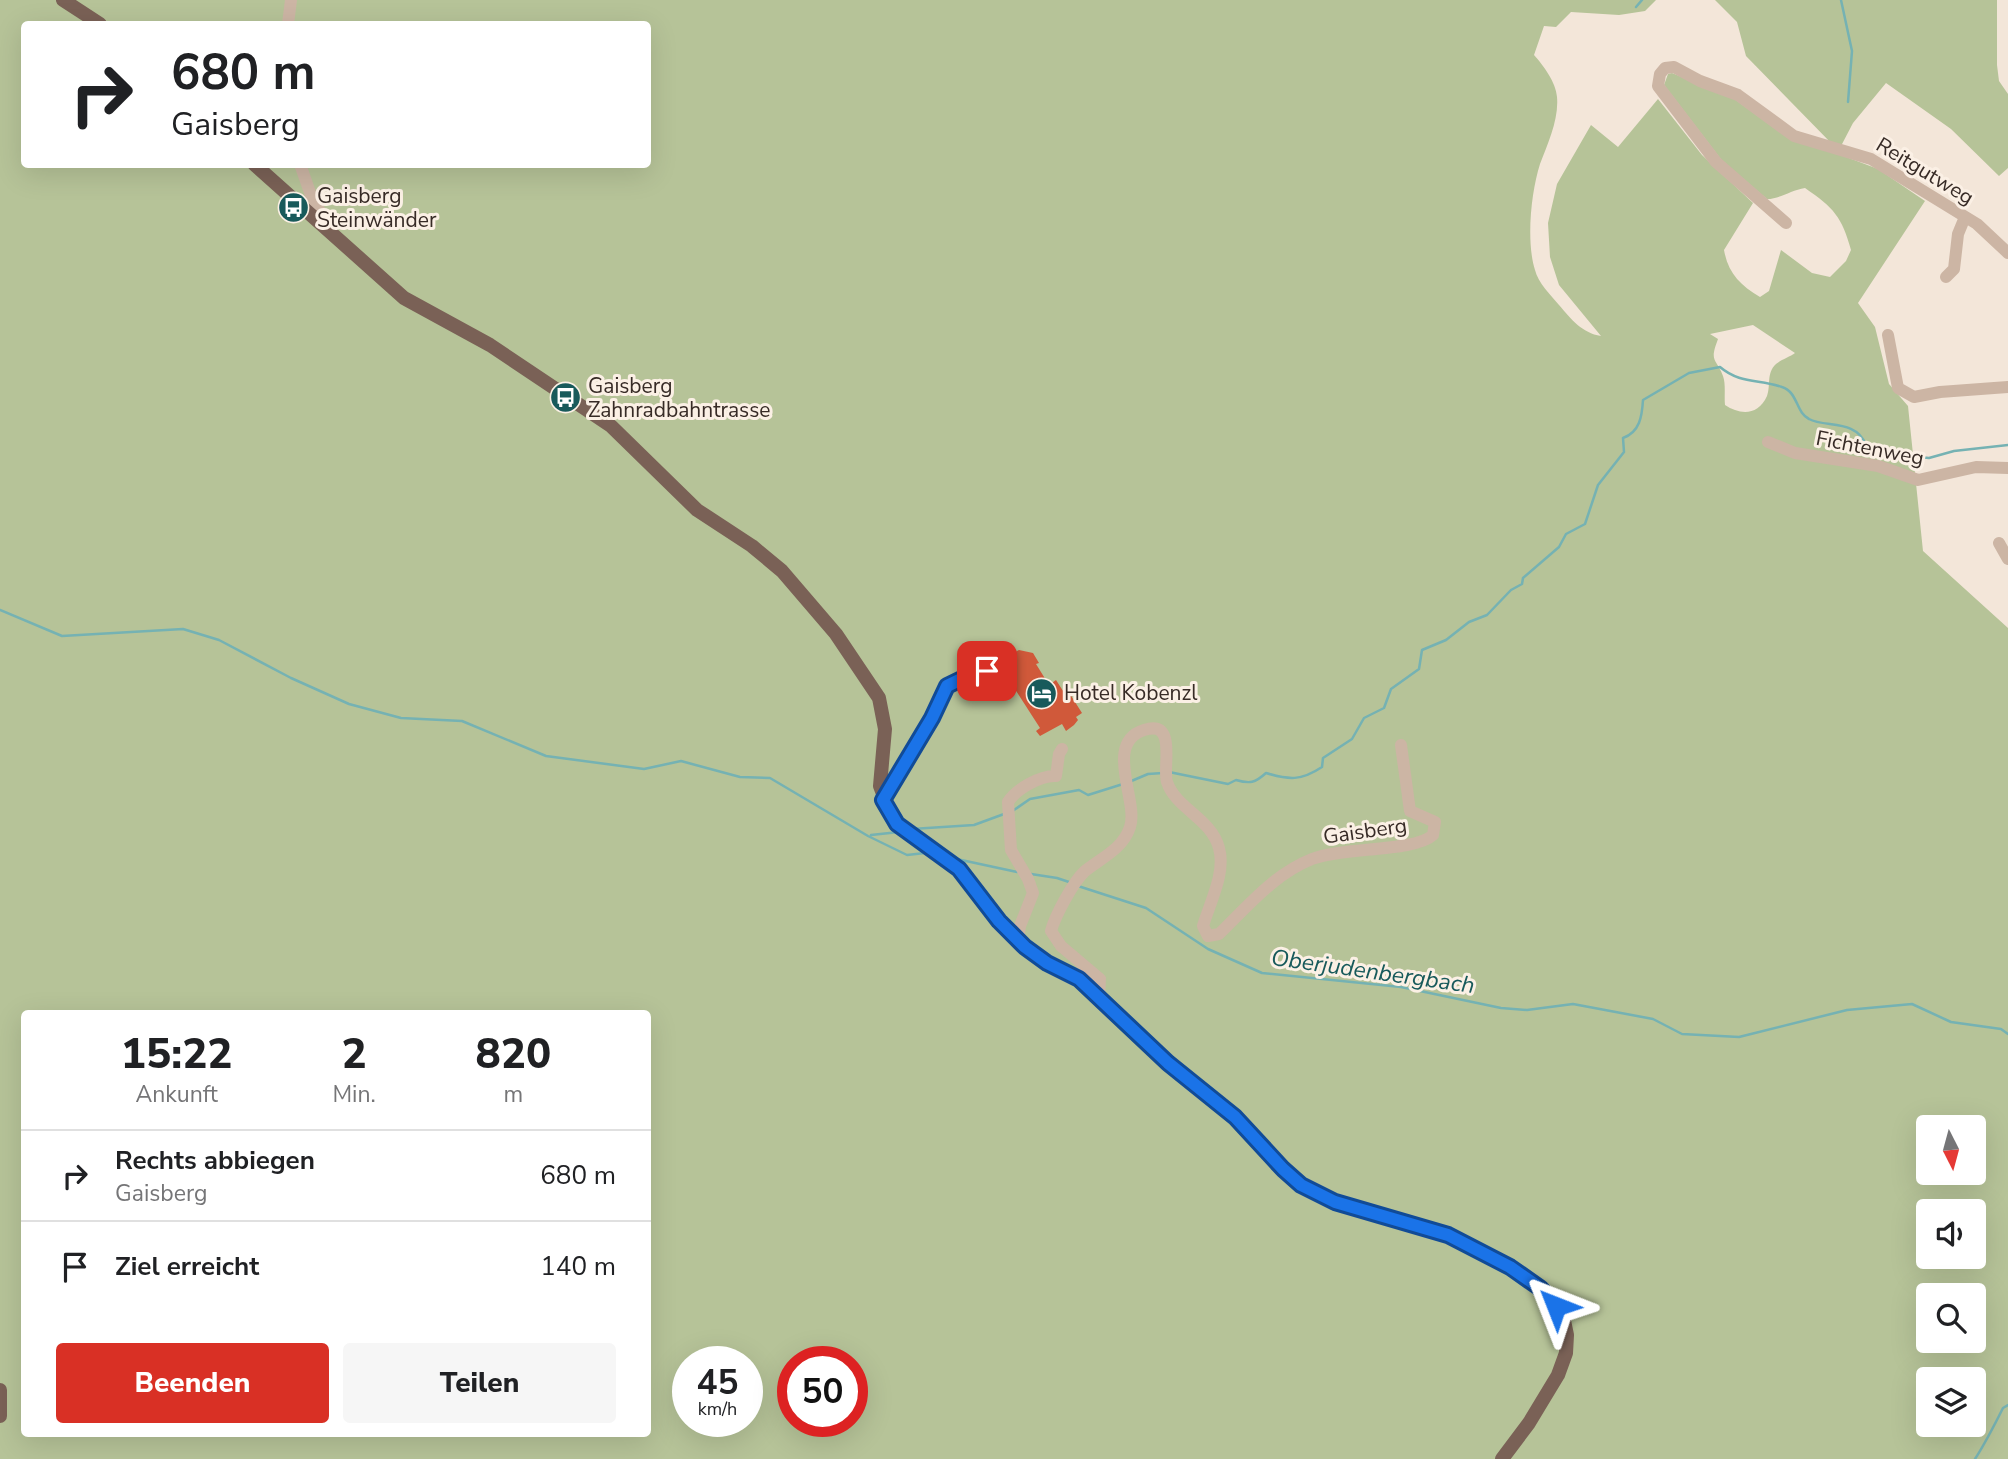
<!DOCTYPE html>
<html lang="de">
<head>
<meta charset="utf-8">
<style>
	:root { --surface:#fff; --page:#f6f6f6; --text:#202124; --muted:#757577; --line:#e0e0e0; --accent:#d93025 }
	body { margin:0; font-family:"Nunito Sans",sans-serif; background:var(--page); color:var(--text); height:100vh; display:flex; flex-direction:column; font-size:26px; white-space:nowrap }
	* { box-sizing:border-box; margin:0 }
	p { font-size:23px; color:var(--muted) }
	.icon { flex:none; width:38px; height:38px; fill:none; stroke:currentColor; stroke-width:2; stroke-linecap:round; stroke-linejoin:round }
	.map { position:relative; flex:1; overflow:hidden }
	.sheet { position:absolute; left:21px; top:1010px; width:630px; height:427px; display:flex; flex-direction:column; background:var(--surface); border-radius:7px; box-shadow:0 7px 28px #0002 }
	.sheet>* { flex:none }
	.guide { position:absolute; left:21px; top:21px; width:630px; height:147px; border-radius:7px; box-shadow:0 7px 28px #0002; background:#fff; color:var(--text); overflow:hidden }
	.needle { width:46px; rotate:174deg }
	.fabs { position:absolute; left:1916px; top:1115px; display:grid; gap:14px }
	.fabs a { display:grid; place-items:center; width:70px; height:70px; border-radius:7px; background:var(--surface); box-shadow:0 7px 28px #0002; font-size:35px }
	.speed { position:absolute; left:672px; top:1346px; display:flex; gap:14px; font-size:35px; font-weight:700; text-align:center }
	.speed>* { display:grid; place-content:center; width:91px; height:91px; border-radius:50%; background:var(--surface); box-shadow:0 7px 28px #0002; line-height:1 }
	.speed small { font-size:18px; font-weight:400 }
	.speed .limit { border:10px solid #d22; background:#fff; color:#111 }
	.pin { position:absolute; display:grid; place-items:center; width:60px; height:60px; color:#fff; margin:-30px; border-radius:14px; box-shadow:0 4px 10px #0006 }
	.me { position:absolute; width:77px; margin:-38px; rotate:315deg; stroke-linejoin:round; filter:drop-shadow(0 0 5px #0008) }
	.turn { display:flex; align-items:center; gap:24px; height:147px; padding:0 35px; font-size:32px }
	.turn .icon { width:91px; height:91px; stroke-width:2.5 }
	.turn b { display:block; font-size:49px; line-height:60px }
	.eta { display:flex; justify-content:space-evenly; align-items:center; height:119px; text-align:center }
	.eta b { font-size:42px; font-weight:800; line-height:49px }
	.primary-button { display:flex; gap:14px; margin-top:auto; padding:14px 35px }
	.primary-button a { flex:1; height:80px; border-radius:7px; background:var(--accent); color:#fff; font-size:28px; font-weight:800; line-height:80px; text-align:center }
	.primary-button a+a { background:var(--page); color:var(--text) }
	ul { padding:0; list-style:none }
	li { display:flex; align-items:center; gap:21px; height:91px; padding:0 35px; border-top:2px solid var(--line) }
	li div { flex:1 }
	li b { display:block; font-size:26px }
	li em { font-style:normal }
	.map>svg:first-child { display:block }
	.green { fill:#b6c398; fill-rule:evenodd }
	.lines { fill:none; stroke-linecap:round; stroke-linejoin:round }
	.stream { stroke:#75b2b3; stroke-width:2.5 }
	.building { fill:#d0593a }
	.minor { stroke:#ccb5a4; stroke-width:12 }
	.major { stroke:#7a6156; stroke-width:14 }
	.route-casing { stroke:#114b97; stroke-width:18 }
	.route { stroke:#1a73e8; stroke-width:12 }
	.labels { text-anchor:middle; stroke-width:6; stroke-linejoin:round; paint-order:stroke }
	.street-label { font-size:21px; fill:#372b26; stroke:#fbf0e5 }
	.poi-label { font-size:21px; fill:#372b26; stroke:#fbf0e5; text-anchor:start }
	.water-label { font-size:23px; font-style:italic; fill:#185a5b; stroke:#fbf0e5 }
</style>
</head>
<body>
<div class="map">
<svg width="2008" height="1459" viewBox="0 0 2008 1459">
	<rect width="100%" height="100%" fill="#f3e6d9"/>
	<path class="green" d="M0,0H1656L1645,11L1619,15L1571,12L1556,27L1544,26L1534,55C1543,65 1556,82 1557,97C1559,119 1548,143 1540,164C1531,192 1526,242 1535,270C1538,283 1551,295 1559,305C1571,319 1582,333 1601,336L1559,285L1550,257L1548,223L1557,184L1591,125L1618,147L1658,99L1702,155L1753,203L1724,250C1728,273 1740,285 1760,297L1769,291L1781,250L1812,273L1830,277L1846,261L1851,250C1842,217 1834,208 1805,188C1791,190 1780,199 1767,199L1723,162L1664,85L1668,74L1672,73L1733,98L1780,132L1878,169L1925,201L1858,303L1875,327L1889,384L1908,406L1923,551L2008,628V1459H0ZM24,24H648V164H24ZM1753,325L1795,353C1790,357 1780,360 1776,364C1766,373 1771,386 1767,396C1758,416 1740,415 1725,405C1724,397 1726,384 1723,376C1716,357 1709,363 1718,339L1710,334ZM24,1013H648V1433H24ZM1928,1127H1974V1172H1928ZM1928,1211H1974V1256H1928ZM1928,1295H1974V1340H1928ZM688,1362H747V1421H688ZM793,1362H852V1421H793ZM1928,1379H1974V1424H1928Z
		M1715,0H1997V65L1999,81L2008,94V168L1999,176L1951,129L1886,83L1853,123L1841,146L1833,145L1746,56L1737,22Z"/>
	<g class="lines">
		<path class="stream" d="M1841,0L1852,51L1848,102
			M1636,7L1642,0
			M0,610L62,636L183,629L219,640L291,678L349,704L401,718L462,721L546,756L644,769L681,761L740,777L770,778L868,836L907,855L925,853
			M1169,772L1228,784L1236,780C1250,784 1255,783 1266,773C1289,780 1301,781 1322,767L1323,758L1352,739L1364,718L1384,708L1391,689L1419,669L1422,650L1446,640L1469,622L1487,615L1511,590L1522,584L1523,578L1559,547L1566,534L1585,524L1598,485L1624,452L1623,438C1640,432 1642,416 1643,400L1689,373L1720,367C1740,384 1759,379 1782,387C1798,392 1796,413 1809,419C1826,428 1856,419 1866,445L1893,450L1898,455L1929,458L1954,451L2008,445
			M1129,782L1148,774L1163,773
			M1014,810L1030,799L1079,790L1088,795L1123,784
			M912,829L974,825L1004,814
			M871,835L899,832
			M952,858L1017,872
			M1031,874L1057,878L1069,882
			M1078,886L1146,908L1208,949L1262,973L1401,987L1501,1008L1527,1010L1573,1004L1653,1019L1682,1034L1739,1037L1847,1010L1912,1004L1951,1022L2001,1029L2008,1034
			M1975,1459C1986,1442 1994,1426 2003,1408L2008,1405"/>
	</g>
	<path class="building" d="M1019,650L1033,653L1039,663L1036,664L1049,685L1056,680L1065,694L1068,691L1082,713L1076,717L1078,720L1074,725L1066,731L1062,724L1040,736L1036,731L1040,728L1013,686L1015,685L1004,668L999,669L993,658L1002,652L1006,657Z"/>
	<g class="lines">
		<path class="minor" d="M288,24L291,0
			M300,164L313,201L327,221L324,228
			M1786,223L1716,162L1658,86L1660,74L1665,68L1674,67L1700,81L1738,95L1794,136L1871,159L1977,224L2008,253
			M1946,277L1954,269L1958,234L1965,217
			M1888,335L1898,388L1914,397L1940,392L2008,387
			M1768,442L1795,453L1878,466L1918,480L1976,467L2008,468
			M1999,543L2008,559
			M883,800L935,714L947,686L982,671L995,676L1004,687
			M1018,941L1020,926L1033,893L1028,879L1011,850L1008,802C1016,789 1041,775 1056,776L1059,754L1062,749
			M1099,997L1100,979L1061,946L1051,931C1055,916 1073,882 1085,871C1101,858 1123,849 1130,827C1139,802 1103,743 1144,730C1178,719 1162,768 1167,782C1176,809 1211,818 1219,848C1226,873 1210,902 1203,926L1208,936L1219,934C1248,906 1274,874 1312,859C1342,847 1415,852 1433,835L1435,822L1410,811L1401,745"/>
		<path class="major" d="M63,0L100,24
			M254,164L404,298L490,345L611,426L697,510L752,546L782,571L836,634L879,698L885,729L880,786L892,817L905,831L959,869L1004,926L1025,947L1047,963L1079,979L1168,1063L1235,1117L1283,1169L1301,1185L1335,1202L1448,1235L1510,1267L1540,1288L1563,1316L1567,1335L1566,1353L1558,1375L1529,1423L1502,1459
			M0,1390V1416"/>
	</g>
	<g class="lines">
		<defs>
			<path id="route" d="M987,671H978L947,686L932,718L883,800L897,824L959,869L999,921L1025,947L1047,963L1079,979L1168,1063L1235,1117L1283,1169L1301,1185L1335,1202L1448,1235L1510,1267L1540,1288L1556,1306"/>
		</defs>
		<use href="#route" class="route-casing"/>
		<use href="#route" class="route"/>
	</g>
	<defs>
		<symbol id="bus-disc" viewBox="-11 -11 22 22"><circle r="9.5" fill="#185a5b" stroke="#fbf0e5"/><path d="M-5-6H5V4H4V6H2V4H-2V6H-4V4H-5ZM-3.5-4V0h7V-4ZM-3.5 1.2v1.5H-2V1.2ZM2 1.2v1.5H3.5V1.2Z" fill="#fff"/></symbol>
		<symbol id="hotel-disc" viewBox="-11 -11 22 22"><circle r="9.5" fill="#185a5b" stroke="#fbf0e5"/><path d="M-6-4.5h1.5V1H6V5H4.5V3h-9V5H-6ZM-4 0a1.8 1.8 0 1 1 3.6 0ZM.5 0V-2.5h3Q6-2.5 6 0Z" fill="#fff"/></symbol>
	</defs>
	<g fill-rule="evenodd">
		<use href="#bus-disc" x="276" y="190" width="35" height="35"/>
		<use href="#bus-disc" x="548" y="380" width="35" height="35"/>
		<use href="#hotel-disc" x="1024" y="676" width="35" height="35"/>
	</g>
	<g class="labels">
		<g class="street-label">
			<text transform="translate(1925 171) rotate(31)" y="7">Reitgutweg</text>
			<text transform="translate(1870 448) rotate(11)" y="7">Fichtenweg</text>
			<text transform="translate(1365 831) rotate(-8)" y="7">Gaisberg</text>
		</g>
		<g class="poi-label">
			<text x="317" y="203">Gaisberg<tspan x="317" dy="24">Steinwänder</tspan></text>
			<text x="588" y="393">Gaisberg<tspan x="588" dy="24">Zahnradbahntrasse</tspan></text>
			<text x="1064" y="700">Hotel Kobenzl</text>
		</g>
		<g class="water-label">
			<text transform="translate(1373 971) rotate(8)" y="8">Oberjudenbergbach</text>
		</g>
	</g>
</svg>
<div class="fabs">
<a><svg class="needle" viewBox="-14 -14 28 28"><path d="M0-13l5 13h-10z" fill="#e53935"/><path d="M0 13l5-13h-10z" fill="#757577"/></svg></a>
<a><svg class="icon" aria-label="sound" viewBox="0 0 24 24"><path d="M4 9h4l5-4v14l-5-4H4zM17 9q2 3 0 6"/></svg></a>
<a><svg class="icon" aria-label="search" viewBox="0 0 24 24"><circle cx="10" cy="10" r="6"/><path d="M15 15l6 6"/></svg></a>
<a><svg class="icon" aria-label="layers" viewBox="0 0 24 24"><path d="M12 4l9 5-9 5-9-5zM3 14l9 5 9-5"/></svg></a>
</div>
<div class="speed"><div>45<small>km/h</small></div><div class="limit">50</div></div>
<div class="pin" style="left:987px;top:671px;background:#d93025"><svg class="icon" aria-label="arrive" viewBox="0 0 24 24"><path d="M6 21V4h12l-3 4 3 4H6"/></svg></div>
<svg class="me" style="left:1556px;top:1306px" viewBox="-20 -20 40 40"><path d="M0-17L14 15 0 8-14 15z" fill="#1a73e8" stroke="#fff" stroke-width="4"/></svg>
<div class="guide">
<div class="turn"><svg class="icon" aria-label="right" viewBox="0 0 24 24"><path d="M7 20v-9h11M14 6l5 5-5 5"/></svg><div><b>680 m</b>Gaisberg</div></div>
</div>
<section class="sheet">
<div class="eta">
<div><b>15:22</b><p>Ankunft</p></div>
<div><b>2</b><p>Min.</p></div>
<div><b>820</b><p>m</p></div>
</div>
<ul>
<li><svg class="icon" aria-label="right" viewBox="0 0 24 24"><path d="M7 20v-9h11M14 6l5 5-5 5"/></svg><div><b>Rechts abbiegen</b><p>Gaisberg</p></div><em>680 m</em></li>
<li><svg class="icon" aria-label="arrive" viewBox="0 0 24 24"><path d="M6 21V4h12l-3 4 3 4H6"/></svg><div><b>Ziel erreicht</b></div><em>140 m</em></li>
</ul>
<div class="primary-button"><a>Beenden</a><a>Teilen</a></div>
</section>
</div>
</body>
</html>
